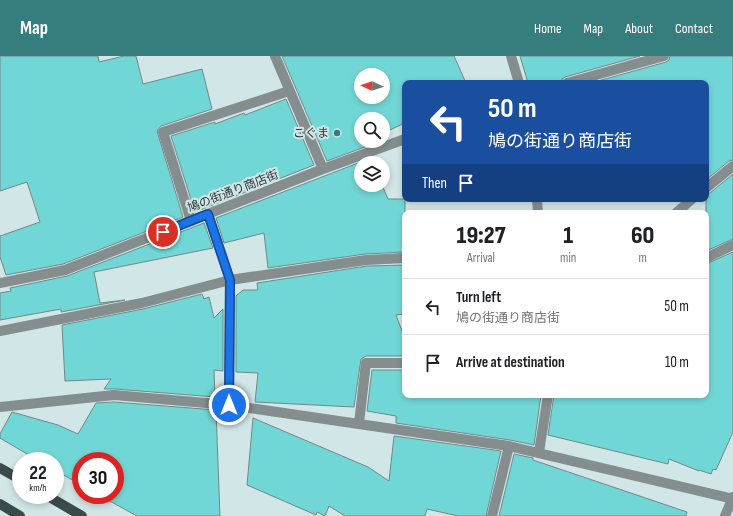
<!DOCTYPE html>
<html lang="en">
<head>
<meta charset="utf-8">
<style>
	:root { --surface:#fff; --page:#f6f6f6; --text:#202124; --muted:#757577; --line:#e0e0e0; --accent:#357e7d }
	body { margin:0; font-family:"Sofia Sans Condensed","Noto Sans JP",sans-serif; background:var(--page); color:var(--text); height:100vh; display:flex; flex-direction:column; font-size:15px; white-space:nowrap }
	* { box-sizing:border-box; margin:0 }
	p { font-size:13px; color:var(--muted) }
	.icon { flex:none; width:22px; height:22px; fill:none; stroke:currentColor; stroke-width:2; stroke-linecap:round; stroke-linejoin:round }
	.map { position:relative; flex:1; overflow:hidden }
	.side { position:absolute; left:402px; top:154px; width:307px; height:188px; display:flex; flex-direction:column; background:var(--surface); border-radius:8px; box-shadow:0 2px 6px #0003 }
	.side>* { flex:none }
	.top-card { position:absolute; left:402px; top:24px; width:307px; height:122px; border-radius:8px; box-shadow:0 2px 6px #0003; background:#1a4fa0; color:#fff; overflow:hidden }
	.needle { width:26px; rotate:274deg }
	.fabs { position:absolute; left:354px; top:12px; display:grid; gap:8px }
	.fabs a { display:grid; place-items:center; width:36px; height:36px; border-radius:50%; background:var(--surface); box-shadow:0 2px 6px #0003; font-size:20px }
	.speed { position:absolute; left:12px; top:396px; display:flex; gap:8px; font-size:20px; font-weight:700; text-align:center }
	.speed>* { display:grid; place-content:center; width:52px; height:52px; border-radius:50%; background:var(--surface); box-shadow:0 2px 6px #0003; line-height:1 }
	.speed small { font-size:10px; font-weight:400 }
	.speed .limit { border:6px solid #d22; background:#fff; color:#111 }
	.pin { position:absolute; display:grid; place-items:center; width:34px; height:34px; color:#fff; margin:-17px; border:2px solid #fff; border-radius:50%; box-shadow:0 1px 4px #0007 }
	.me { position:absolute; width:44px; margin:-22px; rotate:0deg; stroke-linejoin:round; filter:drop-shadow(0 0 3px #0008) }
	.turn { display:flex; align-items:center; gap:14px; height:84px; padding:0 20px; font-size:18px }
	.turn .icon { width:52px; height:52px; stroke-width:2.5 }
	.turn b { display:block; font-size:28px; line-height:34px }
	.then { display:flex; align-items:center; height:38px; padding:0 20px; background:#0003; gap:8px; font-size:15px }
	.eta { display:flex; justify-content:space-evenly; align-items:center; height:68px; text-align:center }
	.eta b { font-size:24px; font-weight:800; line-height:28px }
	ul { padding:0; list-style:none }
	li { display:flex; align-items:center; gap:12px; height:56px; padding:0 20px; border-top:1px solid var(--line) }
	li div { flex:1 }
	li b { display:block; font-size:15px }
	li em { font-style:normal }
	header { display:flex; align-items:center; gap:24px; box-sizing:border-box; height:56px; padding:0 20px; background:var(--accent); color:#fff }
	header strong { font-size:19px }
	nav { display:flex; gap:22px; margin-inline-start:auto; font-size:14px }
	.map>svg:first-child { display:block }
	.building { fill:#71d7d6; stroke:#738786; fill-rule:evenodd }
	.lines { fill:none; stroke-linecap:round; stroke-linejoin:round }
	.minor { stroke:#858e8e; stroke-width:10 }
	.major { stroke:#3b4b4a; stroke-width:10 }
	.route-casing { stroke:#114b97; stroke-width:10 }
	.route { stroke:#1a73e8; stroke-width:7 }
	.poi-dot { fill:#357e7d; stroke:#d1e6e6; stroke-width:1.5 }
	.labels { text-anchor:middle; stroke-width:4; stroke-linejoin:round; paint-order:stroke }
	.poi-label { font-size:12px; fill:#2e3737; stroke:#d1e6e6; text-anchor:end }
	.street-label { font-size:12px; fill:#2e3737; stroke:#d1e6e6 }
</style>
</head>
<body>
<header>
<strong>Map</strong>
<nav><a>Home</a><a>Map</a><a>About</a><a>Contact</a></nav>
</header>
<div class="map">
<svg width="733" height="460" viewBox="0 0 733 460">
	<rect width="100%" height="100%" fill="#d1e6e6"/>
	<path class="building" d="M0,0H98L99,6L124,0H136L143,28L202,13L212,53L161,70L157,75L183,161L63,208L6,219L0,201V180L40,166L27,126L0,135Z
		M282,0H454L466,27H405V67L383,77V63H361V85H368L370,89L327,105ZM361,19H383V41H361Z
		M520,0H640L565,21L562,23L561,27H528Z
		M670,0H733V104L729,105L706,124V27H591L666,6L669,4Z
		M286,43L314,109L195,156L171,80L215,66V68L244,57L245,59Z
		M371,102L373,107H361V129H382L388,143H405V196L365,198L268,212L264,177L224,187L216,162Z
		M733,118V183L706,195V138L710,137Z
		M204,167L213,192L94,216L100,247L125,244L61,256V253L0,264V237L11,235L10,232L67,220Z
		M733,196V376L716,414L713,413L711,418L699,414V415L669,403L668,408L548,379L554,339H706V208Z
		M405,209V258L396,259L405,283V300H366L361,303L354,351L255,346L258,317L236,316V240L243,234H258L257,227L367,210Z
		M202,238L204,243L209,241L214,262L223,253V315L214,314L215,341L115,333H104L111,323L65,325L62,269L143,253Z
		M372,314H405V339H541L534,389L510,384L396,367V360L367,355Z
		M114,346L216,354L220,460H137L99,439H115V405H81V429L55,414V405H39L0,382V378L12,356L58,369L78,378L96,347Z
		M253,362L368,411L389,425L394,380L501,395L486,460H458L427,453L425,460H345L329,450L325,460L317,456L316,459L247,429Z
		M514,398L533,402V404L687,456L686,460H499Z"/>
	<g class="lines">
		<path class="minor" d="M275,0L323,113
			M511,0L519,27
			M567,27L664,0
			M706,132L733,110
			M537,143L538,157
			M676,157L692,143
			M208,158L230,224L229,349
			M191,165L163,76L289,35
			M706,202L733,189
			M0,227L65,214L323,113L405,83
			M0,275L142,247L230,224L366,204L405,202
			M0,351L114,339L229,349L509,390L733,443
			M359,367L366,307H405
			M539,396L548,339
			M492,460L509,390
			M725,460L733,441"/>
		<path class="major" d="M0,412L21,424
			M46,439L82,460
			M0,448L20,460"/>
	</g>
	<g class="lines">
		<defs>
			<path id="route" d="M163,176L208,158L230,224L229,349"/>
		</defs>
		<use href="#route" class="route-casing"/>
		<use href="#route" class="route"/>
	</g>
	<circle class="poi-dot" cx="337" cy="77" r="4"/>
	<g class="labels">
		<g class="poi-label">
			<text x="329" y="81">こぐま</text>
		</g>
		<g class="street-label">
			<text transform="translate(233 135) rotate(-21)" y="4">鳩の街通り商店街</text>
		</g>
	</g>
</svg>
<div class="fabs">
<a><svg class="needle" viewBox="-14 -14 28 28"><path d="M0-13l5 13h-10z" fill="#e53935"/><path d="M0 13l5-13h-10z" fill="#757577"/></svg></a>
<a><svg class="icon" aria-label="search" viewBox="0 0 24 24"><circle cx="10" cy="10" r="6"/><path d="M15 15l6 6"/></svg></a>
<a><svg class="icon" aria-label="layers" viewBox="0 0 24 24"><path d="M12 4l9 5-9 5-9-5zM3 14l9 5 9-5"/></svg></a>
</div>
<div class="speed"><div>22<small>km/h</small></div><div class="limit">30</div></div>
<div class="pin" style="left:163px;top:176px;background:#d93025"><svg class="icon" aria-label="arrive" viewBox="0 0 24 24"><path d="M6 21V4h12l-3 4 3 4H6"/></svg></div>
<svg class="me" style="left:229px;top:349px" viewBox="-20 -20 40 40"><circle r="17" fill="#1a73e8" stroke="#fff" stroke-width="3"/><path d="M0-11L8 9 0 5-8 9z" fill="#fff"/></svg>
<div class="top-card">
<div class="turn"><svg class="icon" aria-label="left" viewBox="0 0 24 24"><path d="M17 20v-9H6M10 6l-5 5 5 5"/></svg><div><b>50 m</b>鳩の街通り商店街</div></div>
<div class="then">Then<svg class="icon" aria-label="arrive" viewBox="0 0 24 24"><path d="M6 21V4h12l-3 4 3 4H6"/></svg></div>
</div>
<section class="side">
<div class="eta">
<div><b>19:27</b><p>Arrival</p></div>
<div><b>1</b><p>min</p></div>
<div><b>60</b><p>m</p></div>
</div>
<ul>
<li><svg class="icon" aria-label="left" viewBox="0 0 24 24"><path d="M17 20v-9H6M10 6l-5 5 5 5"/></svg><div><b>Turn left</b><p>鳩の街通り商店街</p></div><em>50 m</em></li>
<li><svg class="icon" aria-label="arrive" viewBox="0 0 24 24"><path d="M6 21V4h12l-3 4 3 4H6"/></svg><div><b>Arrive at destination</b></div><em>10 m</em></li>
</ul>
</section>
</div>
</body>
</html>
